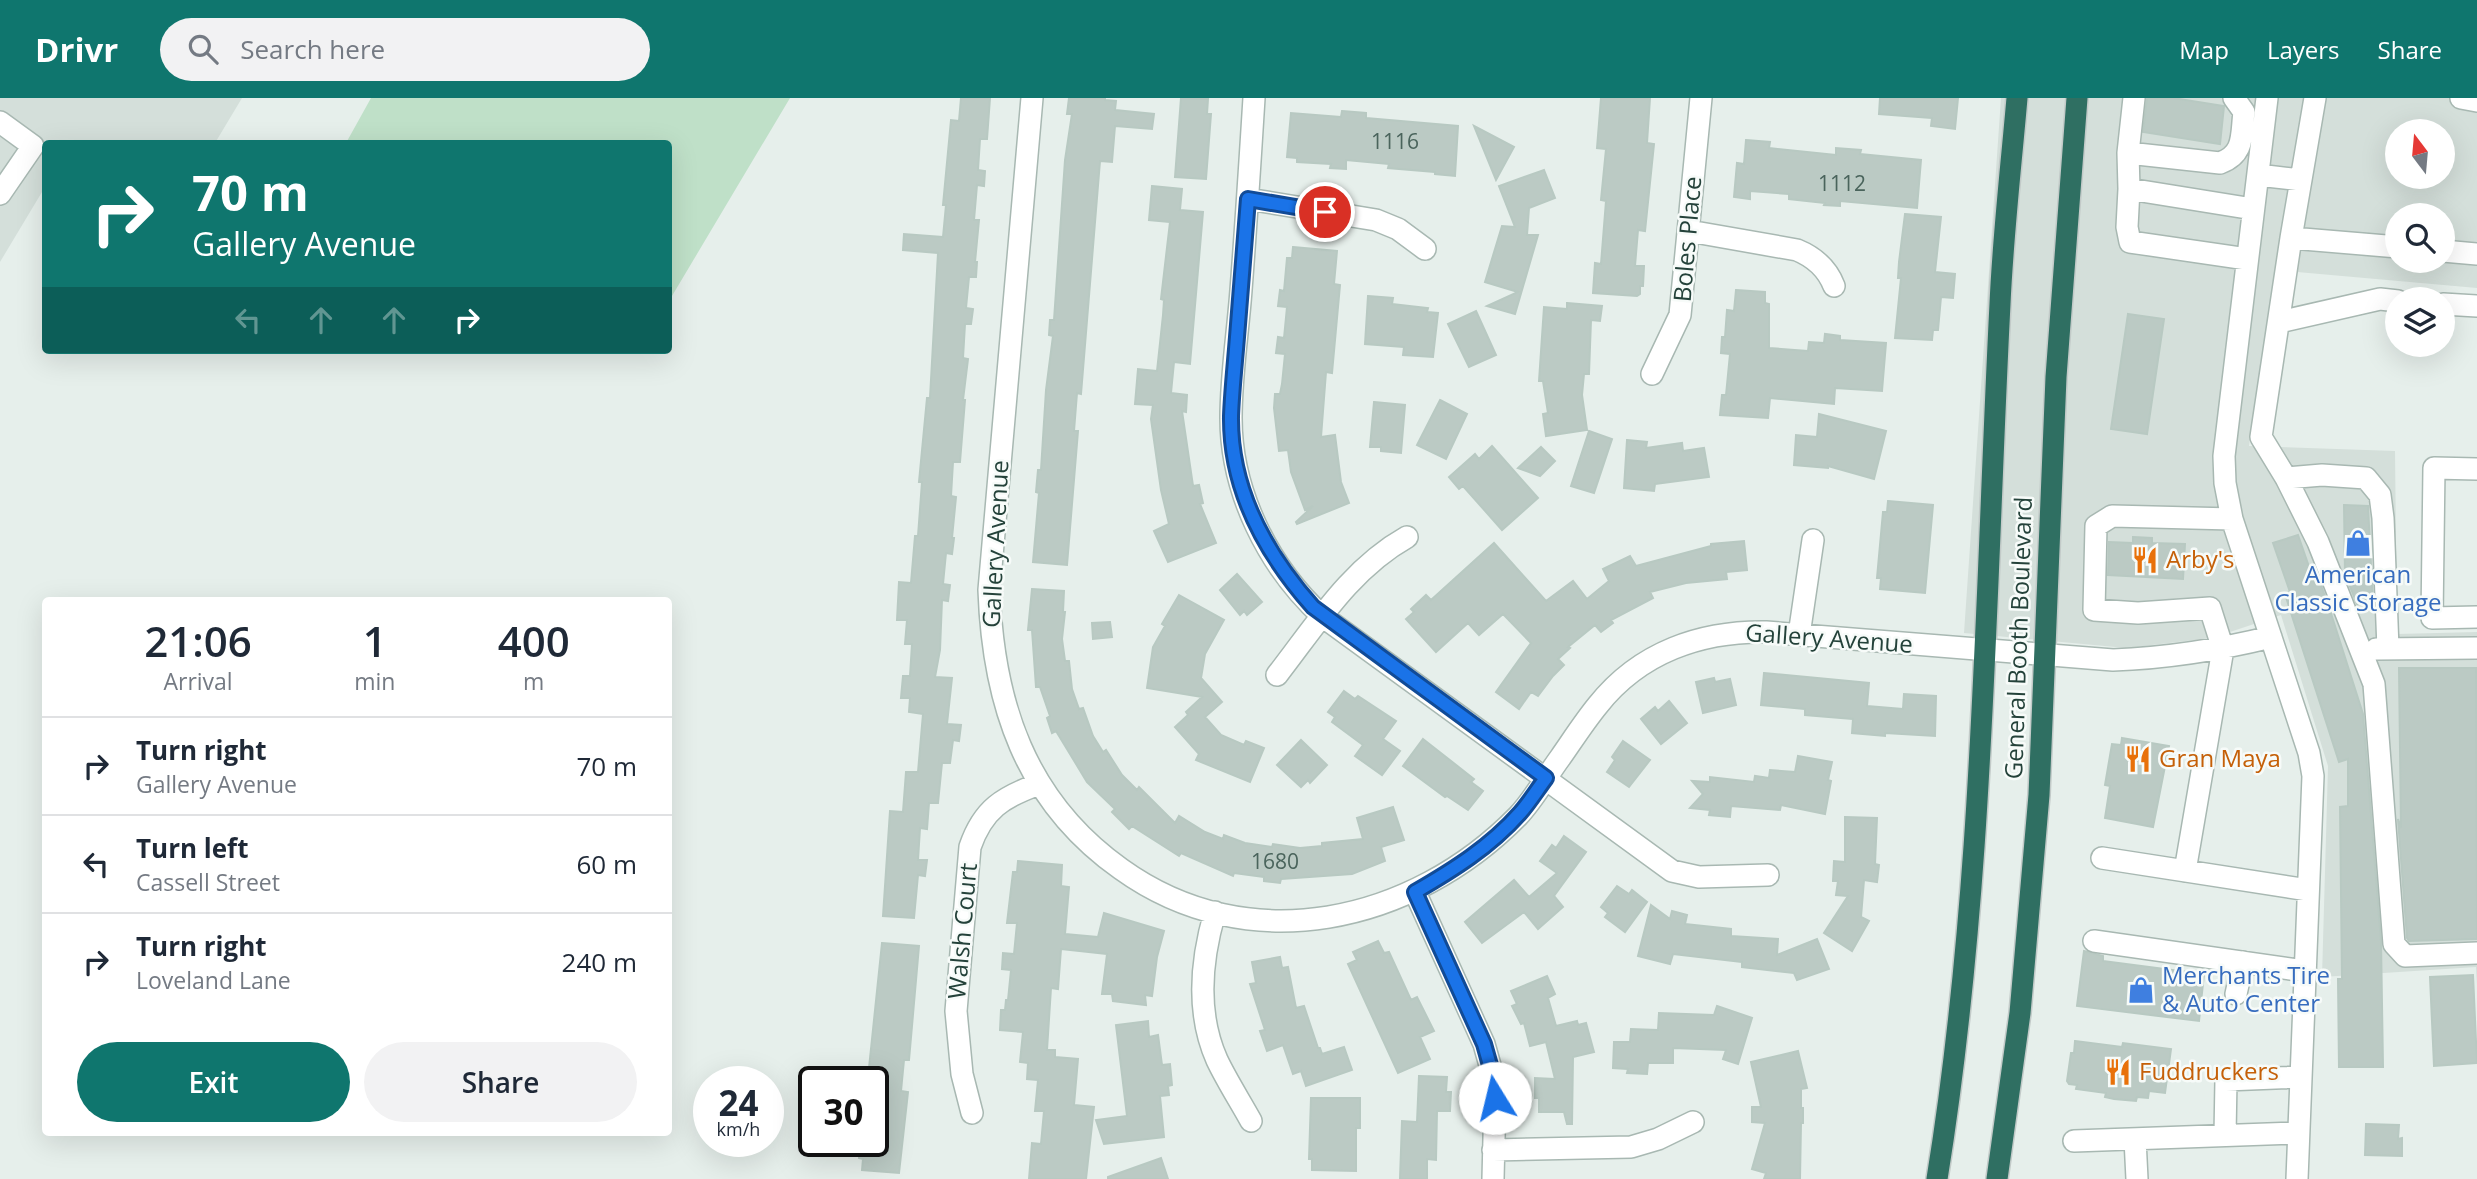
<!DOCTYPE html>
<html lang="en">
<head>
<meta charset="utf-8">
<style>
	:root { --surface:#fff; --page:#f2f2f3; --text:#1f2937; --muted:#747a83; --line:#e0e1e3; --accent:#0f766e }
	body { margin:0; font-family:"Open Sans",sans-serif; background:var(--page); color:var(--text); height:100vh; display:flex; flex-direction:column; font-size:26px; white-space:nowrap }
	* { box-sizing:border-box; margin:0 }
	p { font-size:23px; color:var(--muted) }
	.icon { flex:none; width:38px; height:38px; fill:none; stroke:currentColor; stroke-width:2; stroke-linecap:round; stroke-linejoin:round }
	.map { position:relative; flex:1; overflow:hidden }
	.side { position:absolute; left:42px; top:499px; width:630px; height:539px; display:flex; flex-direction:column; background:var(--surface); border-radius:7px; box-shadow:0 7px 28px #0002 }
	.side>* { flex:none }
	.top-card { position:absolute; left:42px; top:42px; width:630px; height:214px; border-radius:7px; box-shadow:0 7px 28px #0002; background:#0f766e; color:#fff; overflow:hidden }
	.needle { width:46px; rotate:344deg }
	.tools { position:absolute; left:2385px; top:21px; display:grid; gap:14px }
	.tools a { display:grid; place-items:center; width:70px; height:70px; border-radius:50%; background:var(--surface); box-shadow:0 7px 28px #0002; font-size:35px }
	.speed { position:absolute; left:693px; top:968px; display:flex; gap:14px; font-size:35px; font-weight:700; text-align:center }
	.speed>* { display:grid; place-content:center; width:91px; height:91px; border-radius:50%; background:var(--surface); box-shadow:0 7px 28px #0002; line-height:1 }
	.speed small { font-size:18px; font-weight:400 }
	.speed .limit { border:4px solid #111; border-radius:10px; background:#fff; color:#111 }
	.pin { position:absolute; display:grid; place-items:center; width:60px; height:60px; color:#fff; margin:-30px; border:4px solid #fff; border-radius:50%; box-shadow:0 2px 7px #0007 }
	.me { position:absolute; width:77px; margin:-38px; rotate:351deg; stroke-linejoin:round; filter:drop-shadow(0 0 5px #0008) }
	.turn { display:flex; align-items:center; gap:24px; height:147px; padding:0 35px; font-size:32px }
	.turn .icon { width:91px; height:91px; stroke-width:2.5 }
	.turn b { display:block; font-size:49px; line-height:60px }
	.lanes { display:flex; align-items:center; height:66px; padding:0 35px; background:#0003; justify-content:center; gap:35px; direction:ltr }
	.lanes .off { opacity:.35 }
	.eta { display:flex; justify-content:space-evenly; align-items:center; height:119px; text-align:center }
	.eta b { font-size:42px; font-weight:600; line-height:49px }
	.cta { display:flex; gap:14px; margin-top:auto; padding:14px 35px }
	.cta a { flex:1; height:80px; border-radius:42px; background:var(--accent); color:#fff; font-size:28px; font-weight:600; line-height:80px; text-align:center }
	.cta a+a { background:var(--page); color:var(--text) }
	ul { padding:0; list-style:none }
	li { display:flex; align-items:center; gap:21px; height:98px; padding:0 35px; border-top:2px solid var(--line) }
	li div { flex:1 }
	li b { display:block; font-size:26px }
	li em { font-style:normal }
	header { display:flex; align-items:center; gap:42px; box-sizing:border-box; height:98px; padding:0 35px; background:var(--accent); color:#fff }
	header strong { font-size:33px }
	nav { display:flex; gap:38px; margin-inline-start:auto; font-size:24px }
	.search { width:490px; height:63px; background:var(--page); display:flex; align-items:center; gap:18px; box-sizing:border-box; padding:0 24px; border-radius:38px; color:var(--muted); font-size:26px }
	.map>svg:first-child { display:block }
	.built { fill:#d4dfda; fill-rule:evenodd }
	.green { fill:#bfe0c8 }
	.building { fill:#bbcac4; stroke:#b8c9c2; stroke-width:2 }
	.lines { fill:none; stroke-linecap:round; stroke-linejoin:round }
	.minor-casing { stroke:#a8b8b2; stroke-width:24 }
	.highway-casing { stroke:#c2cac8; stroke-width:24 }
	.minor { stroke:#fff; stroke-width:21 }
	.highway { stroke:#2f6f62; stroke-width:21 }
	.route-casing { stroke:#114b97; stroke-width:18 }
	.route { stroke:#1a73e8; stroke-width:12 }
	.labels { text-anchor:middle; stroke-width:5; stroke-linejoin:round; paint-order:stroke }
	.number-label { font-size:21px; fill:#4a645c }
	.street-label { font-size:24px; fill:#24423a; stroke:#f7fbf9 }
	.food-label { font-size:24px; fill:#c56008; stroke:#f7fbf9; text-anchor:start }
	.shop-label { font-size:24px; fill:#366cbe; stroke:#f7fbf9 }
</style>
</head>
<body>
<header>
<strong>Drivr</strong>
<div class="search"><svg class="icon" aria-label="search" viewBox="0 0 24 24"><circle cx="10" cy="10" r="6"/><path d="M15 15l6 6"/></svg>Search here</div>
<nav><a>Map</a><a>Layers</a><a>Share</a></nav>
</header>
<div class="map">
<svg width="2477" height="1081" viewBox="0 0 2477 1081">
	<rect width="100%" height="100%" fill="#e6efeb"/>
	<path class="built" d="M0,0H242L215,45L46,46L45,89L0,164Z
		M2001,0H2477V190L2275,172L2249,348L2395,353L2397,536L2477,534V887L2476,869L2322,879L2328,668L2281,517L2212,540L2126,550L1964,535ZM2398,33H2443V79H2398ZM2398,117H2443V163H2398Z"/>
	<path class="green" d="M371,0H790L669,203L668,46L346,45Z"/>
	<path class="building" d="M961,0H990L987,41H980L978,72L985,73L984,88L977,87L974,122H979L975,164H977L976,179H969L966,210L973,211L971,226H965L963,260L968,261L963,302H965L960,364H953L951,398L956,399L952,440H954L952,456L946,455L943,486L950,487L948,503L942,502L940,552L935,579L952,580L947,626L961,627L959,643L953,642L950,665H942L938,705H929L927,731L920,730L918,762H927L925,778L918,777L914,820L883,818L890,713L903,714L906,674H918L923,616L909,614L910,600H901L903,578H910L912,546H905L907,522H897L899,484L911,485L915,438H918L922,384H919L927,300H930L938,155L903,152L904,136L943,139L946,107H943L951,22L959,23Z
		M1069,0H1105V2L1116,3L1115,12L1154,16L1152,31L1115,28L1112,64L1100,63L1081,296L1077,295L1074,333H1078L1067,467L1033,464L1039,395L1036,394L1038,372H1041L1046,292L1053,238L1049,237L1050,222H1054L1065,62L1072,16H1067Z
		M1181,0L1208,1L1207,16H1211L1206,81L1175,79Z
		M1601,0H1650L1647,45L1654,46L1645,133L1638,132L1635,168H1644L1643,188H1640V196L1637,198L1593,195L1595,165L1601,166L1606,103L1601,102L1606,51L1597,50Z
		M1880,0H1958L1955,31L1931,28L1932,20L1879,16Z
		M2147,0H2173L2224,8L2220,46L2143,34Z
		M1342,13L1366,15V20L1458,28L1455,78L1435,76V74L1388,70L1389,66L1346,62V71L1330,70L1331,66L1297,64V60L1287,59L1291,15L1341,19Z
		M1474,28L1514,49L1496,82Z
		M1746,42L1770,44L1769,50L1836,57V50L1861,52L1860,56L1921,62L1917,110L1840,103V108L1824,107L1825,105L1789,101V96L1750,93V101L1734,99L1737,65L1744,66Z
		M1544,72L1555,100L1529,110L1527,137H1538L1515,216L1487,208L1518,194L1485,184L1502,128L1515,129L1499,88Z
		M1152,88L1182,91L1180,112L1203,114L1190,266L1174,264L1171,295L1187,297L1186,314L1182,313L1193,388L1199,387L1203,405L1200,406L1216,445L1168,464L1154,433L1169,426L1161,392L1151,321L1153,307L1135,306L1138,271L1157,273L1163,217L1164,202L1161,201L1170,124L1149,122Z
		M1905,116L1941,119L1935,174L1955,176L1953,200L1941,199L1938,232H1933L1932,242L1895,240L1901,180H1898L1899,164Z
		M1293,149L1337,153L1334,186L1340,187L1332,275L1326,274L1321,339L1335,337L1341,384L1349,405L1297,426L1296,424L1313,408L1305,412L1291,374L1288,352L1279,353L1274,310L1275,296H1280L1282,286L1285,256L1276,255L1278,239L1284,240L1287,209L1278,208L1280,192L1284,193L1287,160H1292Z
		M1736,192L1765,194V205L1769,206V250L1808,253L1809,244L1824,245L1825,236L1840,238V242L1886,245L1882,293L1835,290L1834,306L1770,300L1768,320L1720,317L1722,297H1726L1730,256L1721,255L1722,239H1725L1727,212L1734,213Z
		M1368,198L1393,200L1392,206L1428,210L1427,214L1438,215L1433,259L1403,257L1404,249L1365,246Z
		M1567,205L1602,208L1600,223L1591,222L1589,276H1584L1582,297L1587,332L1546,338L1543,316L1548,315L1543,283H1539L1544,209L1567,211Z
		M1476,213L1496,257L1469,269L1448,226Z
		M2128,216L2164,221L2147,336L2111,331Z
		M1440,302L1467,316L1446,361L1417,347Z
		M1374,304L1405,307L1401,355L1381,353V349H1370Z
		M1819,316L1886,333L1874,381L1828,368V370L1794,367L1796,337L1817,339Z
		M1589,333L1612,341L1594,395L1571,388Z
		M1627,342L1647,344L1646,350L1682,345L1683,353L1704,350L1709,379L1655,386L1654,393L1624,390Z
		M1492,348L1538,400L1502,432L1463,388L1459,391L1449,379L1475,356L1479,361Z
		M1541,349L1555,363L1540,378L1518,370Z
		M1888,403L1933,407L1925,495L1880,491L1881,480H1877L1883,414H1887Z
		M2344,407L2368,408L2373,506H2357L2345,476Z
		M2298,437L2315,486L2320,485L2328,506L2363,616L2381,843L2383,969H2339L2338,881H2342L2340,709L2348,708V661L2339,664L2285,496L2290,494L2273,445Z
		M2133,439L2152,440V445L2185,446L2183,481L2108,477L2109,444L2133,445Z
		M1744,443L1747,472L1726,474L1727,481L1686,485L1650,494L1653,500L1611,522L1613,525L1601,534L1595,527L1568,549L1570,550L1558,561L1564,567L1553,578L1538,598L1531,594L1519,611L1496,594L1531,545L1503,516L1479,537L1468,525L1436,554L1406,521L1414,514L1411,511L1426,497L1431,502L1494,445L1546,503L1573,483L1587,501L1609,483L1603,471L1630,458L1636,468L1711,448V446Z
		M1237,476L1262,504L1247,517L1244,513L1240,517L1220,492Z
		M1032,491L1064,493L1063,514H1065L1062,541L1065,563H1069L1072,591L1079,611L1083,610L1093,638L1103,654L1106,652L1122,677L1137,692L1139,689L1175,725L1179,718L1205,734L1223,741L1224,737L1245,745L1272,749L1273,746L1300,750L1322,748V745L1363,741L1357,720L1393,709L1404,742L1381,749L1385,763L1352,776L1281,781L1280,785L1264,783V779L1234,775L1233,778L1181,755L1179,758L1132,728L1129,731L1112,714L1115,711L1087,684L1056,633L1052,635L1047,620L1050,618L1040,589H1036L1032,532H1028Z
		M1179,497L1224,522L1205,556L1201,580L1222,604L1205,619L1221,637L1244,647L1246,643L1264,650L1250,684L1196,662L1199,656L1175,629L1188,617L1186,614L1202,599L1147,590L1153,549L1165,528L1162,526Z
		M1110,524L1112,539L1093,541L1092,525Z
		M2399,570H2476L2477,841L2409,843L2407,840L2398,721L2401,730Z
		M1764,575L1869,585L1867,608L1903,611L1904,596L1936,598L1935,638L1885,635V638L1852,635L1853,621L1805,617V611L1761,607Z
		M1714,580L1715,584L1730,581L1736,607L1703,615L1696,584Z
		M1344,593L1355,601L1358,598L1396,623L1383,641L1400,653L1382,677L1355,658L1363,647L1332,624L1335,619L1328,614Z
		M1669,603L1687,625L1661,646L1641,621L1655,609L1658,613Z
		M2122,640L2169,648L2153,729L2105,720L2110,688L2105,687L2112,646L2121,647Z
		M1423,641L1474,681L1471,684L1483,693L1468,712L1447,698L1445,699L1403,668Z
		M1301,642L1327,667L1310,685L1308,682L1301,689L1277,667Z
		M1623,643L1650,662L1629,689L1607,674L1615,662L1612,659Z
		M1798,658L1832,664L1828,682L1831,683L1825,716L1781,707L1780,712L1731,708L1730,719L1709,717L1710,712L1690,710L1703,696L1692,683L1710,684V679L1754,684L1755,678L1769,680L1770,672L1795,674Z
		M1845,719L1877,720L1875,766L1879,767L1877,784L1864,782L1861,819L1869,823L1852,853L1824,835L1848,798L1836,797L1838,783H1833L1834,763L1845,764Z
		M1564,738L1586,754L1554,798L1563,809L1538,831L1524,814L1482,845L1465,824L1514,782L1529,799L1557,775L1540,763L1552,747L1556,750Z
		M1018,763L1062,767L1061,788L1069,789L1065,836L1098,839L1104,815L1164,833L1157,859L1152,898L1145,897L1146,907L1113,903L1112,896H1102L1107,856L1061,851L1058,891L1051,890L1047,952H1055V959L1078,961L1074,1007L1094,1009L1086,1081H1029L1032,1045L1041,1046L1044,1013H1035L1038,982L1027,981L1028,965L1020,964L1023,934L1000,932L1001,912H1005L1006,902H1008L1011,872L1002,871L1003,855L1014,856L1017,825H1007L1013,774H1017Z
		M1617,788L1629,796L1632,792L1647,804L1625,834L1605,819L1608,815L1601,809Z
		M1651,807L1670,821L1672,813L1687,817L1685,826L1731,831V838L1778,841L1777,857L1817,841L1829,871L1797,882L1794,875L1742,869V864L1673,856L1670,866L1638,858Z
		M1378,843L1384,855L1389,854L1411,902L1417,899L1434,933L1420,939L1430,961L1398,975L1348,866L1357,862L1353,854Z
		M882,845L919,848L909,962H904L901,993L908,994L899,1075L862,1072L863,1061L859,1060L860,1043H873V970H869Z
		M2084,853L2103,858V863L2204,876L2199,923L2077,908Z
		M1280,859L1282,870L1288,869L1296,910L1304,908L1318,950H1320L1322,956L1344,949L1352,972L1306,988L1301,973L1293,976L1283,947L1267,953L1260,933L1265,932L1250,886L1256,885L1252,864Z
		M2473,877L2477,965L2434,968L2430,879Z
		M1547,878L1555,896L1548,900L1556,928L1577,923L1578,927L1586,925L1594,954L1573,959L1572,1026H1567L1564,1014H1539V1000H1535V980L1555,981L1546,944L1530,948L1524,925L1521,926L1512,908L1517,906L1511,893Z
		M1717,908L1752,920L1738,966L1723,961L1726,952L1673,950V965H1648L1647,976L1627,975L1628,971L1613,970L1614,944H1630L1631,931L1658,932L1659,915L1714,917Z
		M1148,923L1149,939L1158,937L1162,967L1170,966L1172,987L1168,988L1169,997L1160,998L1164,1039L1104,1046L1096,1022L1127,1018L1116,927Z
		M2075,943L2122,949L2123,945L2171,951L2165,995L2149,993L2148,1000L2137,999L2136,1003L2114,1001L2105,999L2106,995L2076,991L2077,987L2069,986L2067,983L2071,955H2074Z
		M1798,953L1807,990L1801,991V1010H1803V1025H1801L1800,1081H1764L1766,1075L1752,1071L1765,1025L1752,1024V1009H1761L1751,964Z
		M1419,978L1447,979L1446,994H1451L1450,1013H1437L1436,1062L1427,1061V1081H1400L1402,1023L1417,1024Z
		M1311,1000H1360V1030H1356V1073L1312,1072V1061H1309Z
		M2366,1026L2399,1027L2398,1041L2402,1040V1058L2365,1057Z
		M1161,1060L1168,1081H1108V1079Z"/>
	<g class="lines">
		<defs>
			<path id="minor" d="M1032,0L989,492C993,605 1025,703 1121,771C1249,863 1413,825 1518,718C1534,701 1546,679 1560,660C1572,643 1584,624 1598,607C1640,554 1701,533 1766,534L2113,562C2168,560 2218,552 2271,539
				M1254,0C1250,64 1246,128 1241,192C1238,234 1231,277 1231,320C1231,394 1268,468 1322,518L1672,773L1699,779L1768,777
				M2267,0L2224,358L2225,385L2232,421L2309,655L2313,678L2297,1081
				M2315,0L2291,140L2398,149
				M2461,0L2477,3
				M0,24L33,48L0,96
				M2128,55L2220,65C2245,56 2241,37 2244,14L2234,0
				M2258,77L2301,82
				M2129,91L2128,55L2134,0
				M1248,101L1376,122L1398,131L1425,151
				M1689,133L1797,152C1814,159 1827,170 1834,188
				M2291,140L2261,339L2286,380L2318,444L2374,586L2394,846L2405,858L2477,855
				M2443,153L2477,156
				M2247,161L2130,144L2127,129L2129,91L2253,111
				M2443,206L2477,208
				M2279,224L2380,201L2398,203
				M1652,276L1680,217L1701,0
				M2477,371L2434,370L2432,520L2477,519
				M2286,380L2322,377L2366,380L2380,397L2383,420L2388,551
				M1799,537L1813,442
				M2376,551L2477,550
				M1277,577C1316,527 1350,471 1407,439
				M2102,760L2308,792
				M2185,773L2223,551L2210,510L2138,515L2094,512L2096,428L2112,418L2232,421
				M1415,794L1484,946L1493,978L1495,1000L1493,1081
				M1215,814C1201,862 1196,915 1217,962C1227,983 1240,1003 1251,1023
				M2094,843L2304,873
				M2236,896L2243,864
				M972,1015L962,976L956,913L970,749C983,711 1003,699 1039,686
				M2225,1037L2226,982L2300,979
				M2135,1041L2137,1081
				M2074,1043L2298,1035
				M1493,1052L1631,1049L1658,1041L1693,1024"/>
			<path id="highway" d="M1937,1081C1984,792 1985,498 2000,206C2003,137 2011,69 2017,0
				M1997,1081L2020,915L2039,697L2056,279L2077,0"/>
		</defs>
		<use href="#minor" class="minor-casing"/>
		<use href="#highway" class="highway-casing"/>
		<use href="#minor" class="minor"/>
		<use href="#highway" class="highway"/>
	</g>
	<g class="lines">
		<defs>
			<path id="route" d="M1325,114L1248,101C1244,147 1241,193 1237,239C1235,265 1232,292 1231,318C1230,392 1266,456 1313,509L1546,680C1537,692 1529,705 1520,715C1490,749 1453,772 1415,794L1484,946L1493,978L1495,1000"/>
		</defs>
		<use href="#route" class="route-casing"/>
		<use href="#route" class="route"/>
	</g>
	<defs>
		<symbol id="shop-bare" viewBox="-9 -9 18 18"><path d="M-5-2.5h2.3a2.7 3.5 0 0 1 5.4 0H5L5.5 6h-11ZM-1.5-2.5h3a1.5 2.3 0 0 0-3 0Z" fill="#3f7fe0" stroke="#f7fbf9" stroke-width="2.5" paint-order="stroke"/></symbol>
		<symbol id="restaurant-bare" viewBox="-9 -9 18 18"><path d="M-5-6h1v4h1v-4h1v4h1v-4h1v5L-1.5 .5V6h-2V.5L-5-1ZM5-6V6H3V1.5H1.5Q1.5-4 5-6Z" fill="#e8710a" stroke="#f7fbf9" stroke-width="2.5" paint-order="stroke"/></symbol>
	</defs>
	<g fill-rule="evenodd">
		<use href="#shop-bare" x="2339" y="426" width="38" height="38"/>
		<use href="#restaurant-bare" x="2126" y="443" width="38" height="38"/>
		<use href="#restaurant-bare" x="2119" y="642" width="38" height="38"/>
		<use href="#shop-bare" x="2122" y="873" width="38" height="38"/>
		<use href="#restaurant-bare" x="2099" y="955" width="38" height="38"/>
	</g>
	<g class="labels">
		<g class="number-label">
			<text x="1395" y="51">1116</text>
			<text x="1842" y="93">1112</text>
			<text x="1275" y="771">1680</text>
		</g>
		<g class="street-label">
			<text transform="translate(1688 141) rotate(-85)" y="8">Boles Place</text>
			<text transform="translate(996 446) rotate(-87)" y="8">Gallery Avenue</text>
			<text transform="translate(2019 540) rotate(-88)" y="8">General Booth Boulevard</text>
			<text transform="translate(1829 541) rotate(4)" y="8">Gallery Avenue</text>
			<text transform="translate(963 833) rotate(-85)" y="8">Walsh Court</text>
		</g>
		<g class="food-label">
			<text x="2166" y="470">Arby's</text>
			<text x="2159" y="669">Gran Maya</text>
			<text x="2139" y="982">Fuddruckers</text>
		</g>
		<g class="shop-label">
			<text x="2358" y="485">American<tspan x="2358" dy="28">Classic Storage</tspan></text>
			<text x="2162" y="886" text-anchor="start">Merchants Tire<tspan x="2162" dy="28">&amp; Auto Center</tspan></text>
		</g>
	</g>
</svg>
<div class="tools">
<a><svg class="needle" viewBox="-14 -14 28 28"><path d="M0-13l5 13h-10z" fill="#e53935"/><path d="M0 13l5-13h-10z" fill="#747a83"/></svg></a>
<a><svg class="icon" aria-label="search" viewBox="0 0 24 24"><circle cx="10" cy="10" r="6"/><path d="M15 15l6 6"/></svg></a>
<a><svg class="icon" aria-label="layers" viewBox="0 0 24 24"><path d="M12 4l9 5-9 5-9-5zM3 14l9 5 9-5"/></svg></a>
</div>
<div class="speed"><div>24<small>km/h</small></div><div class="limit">30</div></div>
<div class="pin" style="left:1325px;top:114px;background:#d93025"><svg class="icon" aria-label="arrive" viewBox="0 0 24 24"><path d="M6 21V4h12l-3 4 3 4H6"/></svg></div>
<svg class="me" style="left:1495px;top:1000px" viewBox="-20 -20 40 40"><circle r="19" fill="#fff"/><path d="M0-13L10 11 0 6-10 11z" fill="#1a73e8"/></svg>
<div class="top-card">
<div class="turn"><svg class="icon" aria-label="right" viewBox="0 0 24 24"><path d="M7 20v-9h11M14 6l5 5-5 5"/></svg><div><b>70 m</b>Gallery Avenue</div></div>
<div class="lanes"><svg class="icon off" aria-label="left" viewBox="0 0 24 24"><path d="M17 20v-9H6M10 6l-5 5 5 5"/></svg><svg class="icon off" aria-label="ahead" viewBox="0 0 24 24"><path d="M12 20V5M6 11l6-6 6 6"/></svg><svg class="icon off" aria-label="ahead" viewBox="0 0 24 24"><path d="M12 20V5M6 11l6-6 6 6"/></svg><svg class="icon" aria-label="right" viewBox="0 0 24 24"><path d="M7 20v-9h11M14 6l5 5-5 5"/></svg></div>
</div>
<section class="side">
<div class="eta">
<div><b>21:06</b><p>Arrival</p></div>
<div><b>1</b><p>min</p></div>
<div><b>400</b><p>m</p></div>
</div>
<ul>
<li><svg class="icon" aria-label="right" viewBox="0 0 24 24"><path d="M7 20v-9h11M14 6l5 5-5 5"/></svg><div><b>Turn right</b><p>Gallery Avenue</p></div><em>70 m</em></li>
<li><svg class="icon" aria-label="left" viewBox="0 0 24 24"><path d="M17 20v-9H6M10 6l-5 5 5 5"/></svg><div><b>Turn left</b><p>Cassell Street</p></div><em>60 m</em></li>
<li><svg class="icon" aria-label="right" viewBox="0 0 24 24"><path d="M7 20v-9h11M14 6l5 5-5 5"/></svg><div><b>Turn right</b><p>Loveland Lane</p></div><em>240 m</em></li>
</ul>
<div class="cta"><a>Exit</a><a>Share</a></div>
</section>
</div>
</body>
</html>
